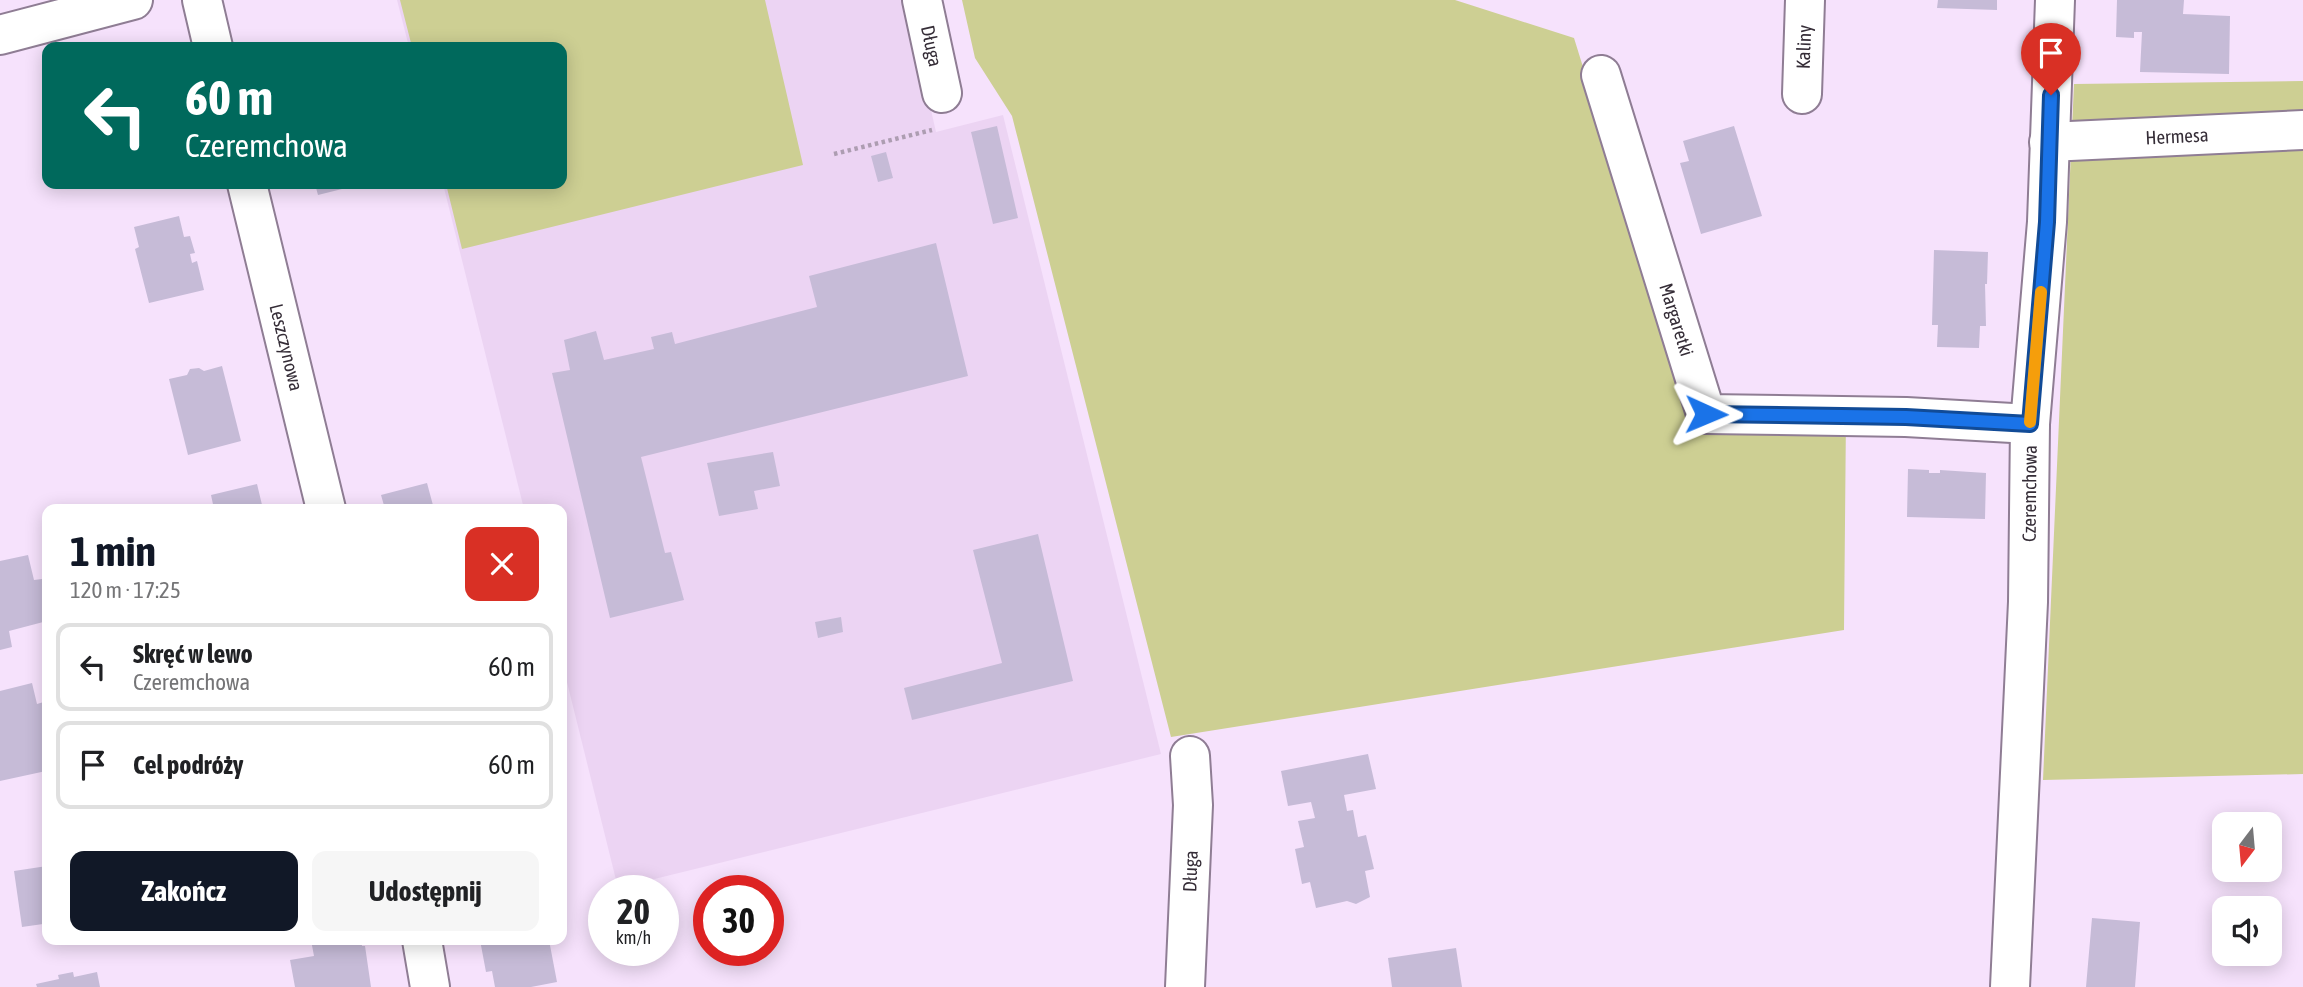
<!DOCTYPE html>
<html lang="pl">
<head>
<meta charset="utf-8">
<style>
	:root { --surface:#fff; --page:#f6f6f6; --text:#202124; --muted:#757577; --line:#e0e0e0; --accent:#111827 }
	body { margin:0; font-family:"Asap Condensed",sans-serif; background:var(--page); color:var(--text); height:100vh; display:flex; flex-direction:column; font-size:26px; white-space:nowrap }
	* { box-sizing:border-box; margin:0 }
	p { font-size:23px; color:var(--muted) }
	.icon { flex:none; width:38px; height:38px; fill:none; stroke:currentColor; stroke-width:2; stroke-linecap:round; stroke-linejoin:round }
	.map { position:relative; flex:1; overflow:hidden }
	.side { position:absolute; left:42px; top:504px; width:525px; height:441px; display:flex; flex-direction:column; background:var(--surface); border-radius:14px; box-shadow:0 4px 18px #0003 }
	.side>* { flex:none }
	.guide { position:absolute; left:42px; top:42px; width:525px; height:147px; border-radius:14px; box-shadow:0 4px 18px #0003; background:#00695c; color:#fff; overflow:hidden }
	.needle { width:46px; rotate:196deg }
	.buttons { position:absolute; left:2212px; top:812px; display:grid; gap:14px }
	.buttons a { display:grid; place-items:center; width:70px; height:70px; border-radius:14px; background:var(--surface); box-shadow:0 4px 18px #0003; font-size:35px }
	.speed { position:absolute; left:588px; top:875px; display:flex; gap:14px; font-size:35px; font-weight:700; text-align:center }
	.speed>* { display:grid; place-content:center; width:91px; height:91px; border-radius:50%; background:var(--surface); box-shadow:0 4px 18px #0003; line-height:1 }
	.speed small { font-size:18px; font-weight:400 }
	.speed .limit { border:10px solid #d22; background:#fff; color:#111 }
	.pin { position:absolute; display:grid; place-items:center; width:60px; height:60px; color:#fff; margin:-72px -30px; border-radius:50% 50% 50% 0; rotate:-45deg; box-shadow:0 0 7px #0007 }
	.pin .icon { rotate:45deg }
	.me { position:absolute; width:77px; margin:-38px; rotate:91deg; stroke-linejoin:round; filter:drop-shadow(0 0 5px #0008) }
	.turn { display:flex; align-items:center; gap:24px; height:147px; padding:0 28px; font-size:32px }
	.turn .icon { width:91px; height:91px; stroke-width:2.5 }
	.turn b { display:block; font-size:49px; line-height:60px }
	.round { display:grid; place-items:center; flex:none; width:74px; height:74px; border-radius:14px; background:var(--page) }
	.headline { display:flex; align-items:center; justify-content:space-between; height:119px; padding:0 28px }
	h1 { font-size:42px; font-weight:700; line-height:52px; color:var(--accent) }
	.primary-button { display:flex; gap:14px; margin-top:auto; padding:14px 28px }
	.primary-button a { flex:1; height:80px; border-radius:14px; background:var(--accent); color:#fff; font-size:28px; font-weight:700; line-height:80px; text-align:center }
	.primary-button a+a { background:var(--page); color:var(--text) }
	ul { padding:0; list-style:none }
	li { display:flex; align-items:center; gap:21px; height:88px; margin:0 14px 10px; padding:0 14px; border:4px solid var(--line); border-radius:14px }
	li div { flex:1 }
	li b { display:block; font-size:26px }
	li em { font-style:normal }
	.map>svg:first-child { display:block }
	.built { fill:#ecd4f3 }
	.green { fill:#cdcf93 }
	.building { fill:#c6bbd7 }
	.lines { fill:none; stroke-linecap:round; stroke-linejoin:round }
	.minor-casing { stroke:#8f7d94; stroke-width:42 }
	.tertiary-casing { stroke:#8f7d94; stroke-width:42 }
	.path { stroke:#ad9db1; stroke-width:4.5; stroke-dasharray:3.5 3.5; stroke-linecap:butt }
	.minor { stroke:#fff; stroke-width:38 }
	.tertiary { stroke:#fff; stroke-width:38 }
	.route-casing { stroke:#114b97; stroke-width:18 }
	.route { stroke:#1a73e8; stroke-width:12 }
	.slow { stroke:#f59e0b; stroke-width:12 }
	.labels { text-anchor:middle; stroke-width:6; stroke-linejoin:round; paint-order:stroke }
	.street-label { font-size:19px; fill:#352d37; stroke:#fff }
</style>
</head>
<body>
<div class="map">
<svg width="2303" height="987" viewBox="0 0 2303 987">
	<rect width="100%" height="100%" fill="#f6e2fc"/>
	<path class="built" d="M397,0H906L936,132L1003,115L1161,754L618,888L562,662V509H524L443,184H562V47H409Z"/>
	<path class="green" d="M400,0H765L803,165L462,249L446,184H562V47H412Z
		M962,0H1455L1574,38L1692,418L1846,415L1844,630L1171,737L1012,116L975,58Z
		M2303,81V774L2043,780L2074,84Z"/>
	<path class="building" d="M1938,0H1997V10L1937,8Z
		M2117,0H2184L2183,14L2230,16L2229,74L2140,72L2142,32H2134V38L2116,37Z
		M997,126L1018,218L993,224L971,132Z
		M1734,126L1762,216L1701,234L1680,163L1689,161L1683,141Z
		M886,152L893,178L878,182L871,156Z
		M315,184H358V185L318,195Z
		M179,216L184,237L190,236L195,253L190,254L192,263L197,261L204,290L149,303L135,249L139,247L134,227Z
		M936,243L968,376L641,457L665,553L671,552L684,600L610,618L552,373L570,370L564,340L596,331L604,360L654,349L651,337L672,332L675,344L817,307L809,276Z
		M1934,250L1988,252L1987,284H1985L1986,326H1980L1979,348L1937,347L1938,325H1932Z
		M222,366L241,441L188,455L169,379L187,375L190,369L199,368L204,371Z
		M773,452L780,486L754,491L758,509L719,516L707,463Z
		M1908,469L1929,470V473H1940V470L1986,473L1985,519L1907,517Z
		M427,483L434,509H385L381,495Z
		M257,484L263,509H214L211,495Z
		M1038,534L1073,681L912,720L904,688L1002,663L973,550Z
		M28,555L34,580L42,579L47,600V621L9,631L12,647L0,650V561Z
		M841,617L843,632L818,638L815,622Z
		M32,683L37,704L47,701V755L42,756L46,771L0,781V691Z
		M1368,754L1376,789L1344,795L1347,811L1353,810L1358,837L1366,835L1374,869L1365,871L1370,897L1356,904L1347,901L1316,908L1310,882L1302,884L1295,849L1304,847L1298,821L1315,818L1311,802L1288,806L1281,771Z
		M47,866V927L43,924L22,927L14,871Z
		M2092,918L2140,922L2135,987H2086Z
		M311,940H361L362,946H365L371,987H295L290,960L314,956Z
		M480,940H549L557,982L531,987H495L492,971L486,972Z
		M1456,948L1462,987H1392L1388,958Z
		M73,972L74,977L97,972L100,987H37L36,984L59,979L58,975Z"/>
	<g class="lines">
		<defs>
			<g id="minor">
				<path d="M202,0L213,47"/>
				<path id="s1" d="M922,0L942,93"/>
				<path id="s2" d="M1601,75L1706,414L1906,417L2030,424"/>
				<path id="s3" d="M1802,94L1805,0"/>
				<path id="s4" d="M2049,142L2303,130"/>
				<path id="s5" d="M247,184L326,509"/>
				<path d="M422,940L430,987"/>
				<path id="s6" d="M1185,987L1193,805L1190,756"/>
				<path id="s7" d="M2010,987L2028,602L2030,424L2047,222L2055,0"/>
			</g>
			<path id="tertiary" d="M0,35L133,0"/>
		</defs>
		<use href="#minor" class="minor-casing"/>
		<use href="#tertiary" class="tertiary-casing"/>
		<path class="path" d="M834,154L932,130"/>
		<use href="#minor" class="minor"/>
		<use href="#tertiary" class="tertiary"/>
	</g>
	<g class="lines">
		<defs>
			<path id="route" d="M1706,414L1906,417L2030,424L2047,222L2051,95"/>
		</defs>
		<use href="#route" class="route-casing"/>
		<use href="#route" class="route"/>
		<path class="slow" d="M2030,422L2041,292"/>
	</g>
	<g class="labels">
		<g class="street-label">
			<text dy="7" stroke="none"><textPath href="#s1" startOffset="47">Długa</textPath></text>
			<text dy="7" stroke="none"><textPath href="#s3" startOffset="47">Kaliny</textPath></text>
			<text dy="7" stroke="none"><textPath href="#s4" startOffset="128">Hermesa</textPath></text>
			<text dy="7" stroke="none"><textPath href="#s2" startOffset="256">Margaretki</textPath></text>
			<text dy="7" stroke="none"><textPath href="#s5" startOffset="168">Leszczynowa</textPath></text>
			<text dy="7" stroke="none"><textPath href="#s7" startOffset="494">Czeremchowa</textPath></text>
			<text dy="7" stroke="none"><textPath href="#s6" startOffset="116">Długa</textPath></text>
		</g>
	</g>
</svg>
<div class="buttons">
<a><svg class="needle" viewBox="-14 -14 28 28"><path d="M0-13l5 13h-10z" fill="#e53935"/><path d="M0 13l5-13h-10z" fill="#757577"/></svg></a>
<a><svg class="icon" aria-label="sound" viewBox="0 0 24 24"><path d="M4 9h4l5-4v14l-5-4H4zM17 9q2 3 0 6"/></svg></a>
</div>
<div class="speed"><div>20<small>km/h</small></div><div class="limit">30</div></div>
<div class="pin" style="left:2051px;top:95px;background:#d93025"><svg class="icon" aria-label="arrive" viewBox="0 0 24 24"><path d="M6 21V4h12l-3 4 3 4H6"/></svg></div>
<svg class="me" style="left:1706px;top:414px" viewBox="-20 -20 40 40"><path d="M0-17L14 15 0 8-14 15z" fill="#1a73e8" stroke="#fff" stroke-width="4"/></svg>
<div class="guide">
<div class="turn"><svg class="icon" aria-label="left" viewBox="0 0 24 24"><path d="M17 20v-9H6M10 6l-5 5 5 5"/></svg><div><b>60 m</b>Czeremchowa</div></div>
</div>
<section class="side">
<div class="headline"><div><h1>1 min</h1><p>120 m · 17:25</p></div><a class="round" style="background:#d93025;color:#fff"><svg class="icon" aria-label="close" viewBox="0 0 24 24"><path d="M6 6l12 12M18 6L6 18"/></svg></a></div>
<ul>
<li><svg class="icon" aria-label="left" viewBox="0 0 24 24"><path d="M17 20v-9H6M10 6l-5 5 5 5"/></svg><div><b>Skręć w lewo</b><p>Czeremchowa</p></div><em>60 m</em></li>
<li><svg class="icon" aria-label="arrive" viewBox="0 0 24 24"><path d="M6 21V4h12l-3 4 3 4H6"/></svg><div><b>Cel podróży</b></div><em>60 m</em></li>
</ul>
<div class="primary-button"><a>Zakończ</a><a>Udostępnij</a></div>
</section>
</div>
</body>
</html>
